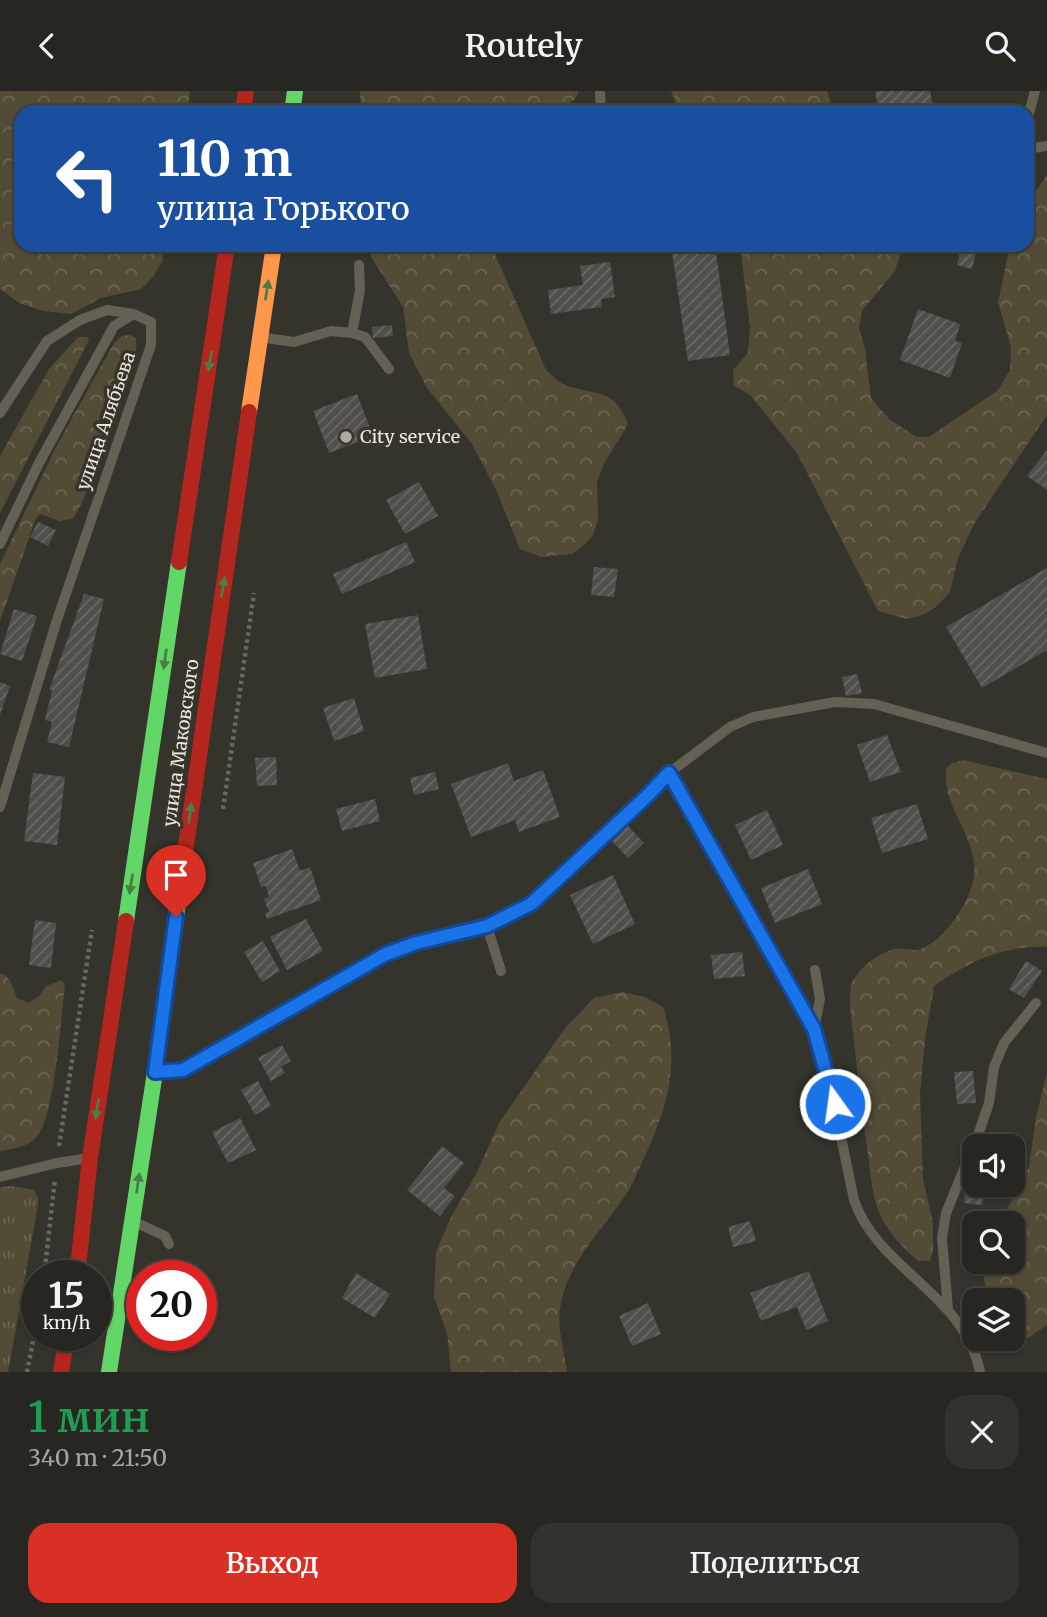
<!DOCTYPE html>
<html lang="ru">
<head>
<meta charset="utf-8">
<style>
	:root { --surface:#272621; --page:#33322e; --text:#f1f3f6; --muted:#a4a5a5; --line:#43433f; --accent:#d93025 }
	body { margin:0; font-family:Merriweather,serif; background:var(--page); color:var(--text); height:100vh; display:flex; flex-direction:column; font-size:26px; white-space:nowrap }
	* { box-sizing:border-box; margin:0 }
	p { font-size:23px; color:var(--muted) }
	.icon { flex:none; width:38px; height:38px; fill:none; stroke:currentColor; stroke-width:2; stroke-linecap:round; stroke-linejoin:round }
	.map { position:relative; height:1281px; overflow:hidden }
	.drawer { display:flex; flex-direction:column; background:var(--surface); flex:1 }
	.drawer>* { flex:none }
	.guide { position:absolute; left:14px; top:14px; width:1020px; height:147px; border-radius:21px; box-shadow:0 2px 5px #0004,0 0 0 2px var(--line); background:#1a4fa0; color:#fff; overflow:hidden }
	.fabs { position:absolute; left:962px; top:1043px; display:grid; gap:14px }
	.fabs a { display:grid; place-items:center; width:63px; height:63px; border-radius:14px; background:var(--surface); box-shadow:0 2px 5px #0004,0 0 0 2px var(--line); font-size:35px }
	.speed { position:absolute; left:21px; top:1169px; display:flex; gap:14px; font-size:35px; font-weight:700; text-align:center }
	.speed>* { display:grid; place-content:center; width:91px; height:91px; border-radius:50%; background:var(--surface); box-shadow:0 2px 5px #0004,0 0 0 2px var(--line); line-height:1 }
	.speed small { font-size:18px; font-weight:400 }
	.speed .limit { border:10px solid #d22; background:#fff; color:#111 }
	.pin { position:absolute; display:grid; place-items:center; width:60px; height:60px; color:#fff; margin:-72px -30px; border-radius:50% 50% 50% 0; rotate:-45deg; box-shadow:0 0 7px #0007 }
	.pin .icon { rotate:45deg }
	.me { position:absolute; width:77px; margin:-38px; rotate:346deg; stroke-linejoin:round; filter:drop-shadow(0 0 5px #0008) }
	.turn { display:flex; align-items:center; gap:24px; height:147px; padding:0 28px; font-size:32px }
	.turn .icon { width:91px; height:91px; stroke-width:2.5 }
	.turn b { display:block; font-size:49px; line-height:60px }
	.round { display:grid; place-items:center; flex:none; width:74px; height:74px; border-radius:21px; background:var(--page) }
	.headline { display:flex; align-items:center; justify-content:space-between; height:119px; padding:0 28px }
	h1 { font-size:42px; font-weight:600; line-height:52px; color:#1e9e55 }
	.action { display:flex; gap:14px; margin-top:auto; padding:14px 28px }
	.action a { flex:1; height:80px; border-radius:21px; background:var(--accent); color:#fff; font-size:28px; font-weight:600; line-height:80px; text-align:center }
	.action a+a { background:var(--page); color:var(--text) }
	header { display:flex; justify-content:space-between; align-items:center; height:91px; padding:0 28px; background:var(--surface); font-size:32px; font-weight:600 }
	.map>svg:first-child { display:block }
	.grass { fill:url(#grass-tufts) }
	.forest { fill:url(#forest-crowns) }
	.building { fill:url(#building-hatch) }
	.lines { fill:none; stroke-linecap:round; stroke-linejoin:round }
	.path { stroke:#6a685e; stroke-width:4.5; stroke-dasharray:3.5 3.5; stroke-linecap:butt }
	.lane { stroke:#646053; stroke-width:10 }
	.fast { stroke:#63d668; stroke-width:16 }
	.slow { stroke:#ff974d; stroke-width:16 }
	.jam { stroke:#b3261e; stroke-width:16 }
	.oneway { fill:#4b7d45 }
	.route-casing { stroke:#114b97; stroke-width:18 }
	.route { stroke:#1a73e8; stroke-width:12 }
	.poi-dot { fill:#aba9a2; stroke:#383429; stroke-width:2.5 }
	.labels { text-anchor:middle; stroke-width:7; stroke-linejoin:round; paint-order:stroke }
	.street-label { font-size:18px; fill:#ebe9e2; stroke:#383429 }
	.poi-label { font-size:18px; fill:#ebe9e2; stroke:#383429; text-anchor:start }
</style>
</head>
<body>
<header><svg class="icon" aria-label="back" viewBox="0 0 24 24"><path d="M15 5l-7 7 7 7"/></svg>Routely<svg class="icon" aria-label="search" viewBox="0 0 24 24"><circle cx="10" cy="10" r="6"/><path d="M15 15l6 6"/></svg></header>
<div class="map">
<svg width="1047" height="1281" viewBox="0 0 1047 1281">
	<defs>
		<pattern id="grass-tufts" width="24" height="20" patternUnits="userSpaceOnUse" patternTransform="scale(1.75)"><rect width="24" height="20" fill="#524b36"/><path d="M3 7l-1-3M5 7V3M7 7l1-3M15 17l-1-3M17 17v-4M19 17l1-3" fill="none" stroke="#6b6553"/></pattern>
		<pattern id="forest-crowns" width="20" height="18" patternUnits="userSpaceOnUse" patternTransform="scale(1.75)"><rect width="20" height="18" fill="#524b36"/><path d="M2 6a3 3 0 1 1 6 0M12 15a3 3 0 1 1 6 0" fill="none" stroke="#6b6553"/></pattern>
		<pattern id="building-hatch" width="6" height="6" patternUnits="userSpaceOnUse" patternTransform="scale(1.75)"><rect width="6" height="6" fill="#514f4a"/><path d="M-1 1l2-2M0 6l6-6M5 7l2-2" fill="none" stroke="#6a6864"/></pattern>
	</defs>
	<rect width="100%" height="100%" fill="#34332c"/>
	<path class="grass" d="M12,1095L34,1099L38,1107V1114L8,1281H0V1096Z"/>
	<path class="forest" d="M0,0H190L187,21H21V154H165L162,171L153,186L141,198L101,207L71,223L43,220L19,212L0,198Z
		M360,0H579L575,8L568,13L526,21H361Z
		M671,0H827L834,21H680Z
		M1047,84V324L974,433L958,467L950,501L936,516L923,524L907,528L878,520L797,362L750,304L734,295L733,279L748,262L750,236L740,154H903L895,180L862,220L859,237L865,258L871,307L890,329L917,346H929L998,299L1010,279L1011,256L998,211L1010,154H1027V113Z
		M371,154H491L546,279C551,283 557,290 563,293C594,306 614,294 628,333L604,373L597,390L598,429L593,444L584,454L572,463L541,466L520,458L497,401L472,353L427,297L409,262L403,216L371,166Z
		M130,244L136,247C140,277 109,332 98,362C91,383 87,410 72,428L59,430L41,423L36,427L0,530V473L56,356L114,252L122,245Z
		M78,246H88L89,249L0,422V365L49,278Z
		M963,669L1047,688V856C1004,854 968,871 934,895L925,948L920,1003L923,1088L933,1132V1159L930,1170H918C904,1157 890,1144 881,1126C872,1107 871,1084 868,1064C863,1028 858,993 855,958C853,938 848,915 851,894C852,890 856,885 859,881C866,871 883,861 894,858C902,856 913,861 921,858C944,849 965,817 972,794C985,751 941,720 946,678L952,672Z
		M0,882C11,885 13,897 17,907L29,912L39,905L46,895L62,889L65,894C61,924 55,1030 35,1048C26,1056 12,1058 0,1060Z
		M623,901L645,906L663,916C681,969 668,1016 645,1065C640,1076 635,1088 629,1099C605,1137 570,1167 561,1212C556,1235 564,1258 567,1281H451L447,1242L434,1206L436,1161L451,1126L477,1081L499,1032L565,937L594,907Z
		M1047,981V1234L1018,1254L1009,1256L998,1248H1013V1209H990L984,1189L986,1171H1013V1132H1000L1029,1076L1036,1026Z"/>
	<path class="building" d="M875,0H930L934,21H879Z
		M671,154H715L730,264L688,270Z
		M962,154L977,157L972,178L957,174Z
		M610,171L615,206L601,208L602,216L551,223L548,199L583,194L580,175Z
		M918,218L960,233L955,250L962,252L950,287L900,269Z
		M392,234L393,245L373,247L372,236Z
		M357,303L373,345L329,362L313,320Z
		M1047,359V399L1027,385Z
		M419,391L438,425L405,443L386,409Z
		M38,431L56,439L48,455L30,446Z
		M406,451L415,471L342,503L333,483Z
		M594,476L618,478L614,506L591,504Z
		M1047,477V559L982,597L946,536Z
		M84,503L104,508L69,656L47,651L52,631L45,629L52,599H49Z
		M14,518L37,525L22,570L0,563Z
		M418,524L427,578L375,587L365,533Z
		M857,583L862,602L846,605L842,586Z
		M0,591L10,595L0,624Z
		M354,607L364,640L334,650L323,617Z
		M887,644L901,681L870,691L857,654Z
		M276,666L277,694L257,695L255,667Z
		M508,672L514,690L543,679L560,726L519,741L515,729L471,746L451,693Z
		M435,681L439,698L414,704L410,687Z
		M33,682L65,686L57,754L24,750Z
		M375,708L380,730L342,740L336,718Z
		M917,713L928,748L882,762L871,727Z
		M767,719L783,754L751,769L735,734Z
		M628,735L644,752L628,767L612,750Z
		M292,758L300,780L310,776L321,809L267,828L265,822L269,821L264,808L269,806L266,795L261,796L253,772Z
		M808,778L822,813L775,832L761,797Z
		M613,784L635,833L593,853L570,804Z
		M306,828L323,860L287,879L270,846Z
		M35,829L56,832L51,877L29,874Z
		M263,850L280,880L262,891L244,861Z
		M742,861L745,885L714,888L711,864Z
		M1026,870L1042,880L1024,907L1009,898Z
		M282,954L291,970L281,976L285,982L271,990L258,967Z
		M973,980L976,1012L957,1013L954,981Z
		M258,990L271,1015L255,1024L241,999Z
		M818,1003L822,1020L807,1024L803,1006Z
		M240,1027L256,1059L228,1072L212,1041Z
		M442,1055L464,1072L444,1097L455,1105L440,1125L407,1099Z
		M968,1080L975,1081V1094H985L982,1114L964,1112Z
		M750,1130L756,1150L733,1156L728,1136Z
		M809,1180L828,1230L806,1239L797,1216L761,1230L750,1202Z
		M356,1182L390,1203L375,1227L342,1207Z
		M648,1212L661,1243L632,1255L619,1225Z"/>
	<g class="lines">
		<path class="path" d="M223,718L254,502
			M59,1055L92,839
			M44,1185L55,1088
			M27,1281L37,1230"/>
		<path class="lane" d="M600,0L601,21
			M1027,30L1035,0
			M1027,58L1047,55
			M352,242L360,199L359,174
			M266,247L294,251L331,240L352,242L365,246L389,278
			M0,322L47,250L80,229L107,219L134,223
			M0,453L39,372L114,235L134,223L151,231V254L57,529L0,716
			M669,682L814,938L829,988L854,1109C878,1179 965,1203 980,1281
			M487,835L501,880
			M814,938L820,908L815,879
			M162,982L183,979L386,863L416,852L487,835L531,813L646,706L669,682L730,636L753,626L835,611L874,613L1047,662
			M0,1086L57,1072L83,1068
			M139,1133L165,1145L169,1153
			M948,1218L942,1147L946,1122L978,1044L989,1012L994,976L1004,952L1036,912"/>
		<path class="fast" d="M292,21L295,0
			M126,830L179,471
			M109,1281L155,981L181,789"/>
		<path class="slow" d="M249,321L274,154"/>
		<path class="jam" d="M243,21L246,0
			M179,471L227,154
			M181,789L249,321
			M77,1185L90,1067L126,830
			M61,1281L67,1244"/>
	</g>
	<defs><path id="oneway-solid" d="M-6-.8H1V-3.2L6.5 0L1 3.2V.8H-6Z" transform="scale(1.75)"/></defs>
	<g class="oneway">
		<use href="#oneway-solid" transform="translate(267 199) rotate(-81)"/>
		<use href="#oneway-solid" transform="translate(210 270) rotate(99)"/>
		<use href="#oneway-solid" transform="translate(223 496) rotate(-81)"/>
		<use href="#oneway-solid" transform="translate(165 568) rotate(98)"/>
		<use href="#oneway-solid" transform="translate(190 722) rotate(-82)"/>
		<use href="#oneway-solid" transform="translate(131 793) rotate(99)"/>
		<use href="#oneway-solid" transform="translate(97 1018) rotate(99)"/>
		<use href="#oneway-solid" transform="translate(138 1092) rotate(-82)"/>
	</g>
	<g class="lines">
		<defs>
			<path id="route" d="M176,826L155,981L183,979L386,863L416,852L487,835L531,813L646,706L669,682L814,938L835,1013"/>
		</defs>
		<use href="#route" class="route-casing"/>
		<use href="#route" class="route"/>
	</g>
	<circle class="poi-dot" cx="346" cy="346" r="7"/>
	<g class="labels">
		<g class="street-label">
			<text transform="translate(106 330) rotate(-71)" y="6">улица Алябьева</text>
			<text transform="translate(181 652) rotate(-82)" y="6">улица Маковского</text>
		</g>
		<g class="poi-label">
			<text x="360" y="352">City service</text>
		</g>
	</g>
</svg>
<div class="fabs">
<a><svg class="icon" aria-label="sound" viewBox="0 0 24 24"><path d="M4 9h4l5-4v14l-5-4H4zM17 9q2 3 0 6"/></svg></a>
<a><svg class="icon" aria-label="search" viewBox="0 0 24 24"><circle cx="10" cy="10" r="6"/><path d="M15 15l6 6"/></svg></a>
<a><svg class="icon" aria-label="layers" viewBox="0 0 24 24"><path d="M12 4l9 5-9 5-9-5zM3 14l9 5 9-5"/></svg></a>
</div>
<div class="speed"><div>15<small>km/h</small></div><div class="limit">20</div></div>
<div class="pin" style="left:176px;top:826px;background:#d93025"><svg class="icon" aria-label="arrive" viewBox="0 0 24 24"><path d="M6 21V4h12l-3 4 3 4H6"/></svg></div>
<svg class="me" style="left:835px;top:1013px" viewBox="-20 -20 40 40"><circle r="17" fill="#1a73e8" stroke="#fff" stroke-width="3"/><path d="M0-11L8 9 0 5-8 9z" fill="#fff"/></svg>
<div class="guide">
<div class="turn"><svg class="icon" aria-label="left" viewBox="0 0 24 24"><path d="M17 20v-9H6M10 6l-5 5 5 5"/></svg><div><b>110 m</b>улица Горького</div></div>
</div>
</div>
<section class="drawer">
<div class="headline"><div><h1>1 мин</h1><p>340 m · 21:50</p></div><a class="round"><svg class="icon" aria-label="close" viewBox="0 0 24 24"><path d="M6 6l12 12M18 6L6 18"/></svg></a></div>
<div class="action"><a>Выход</a><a>Поделиться</a></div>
</section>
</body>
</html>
